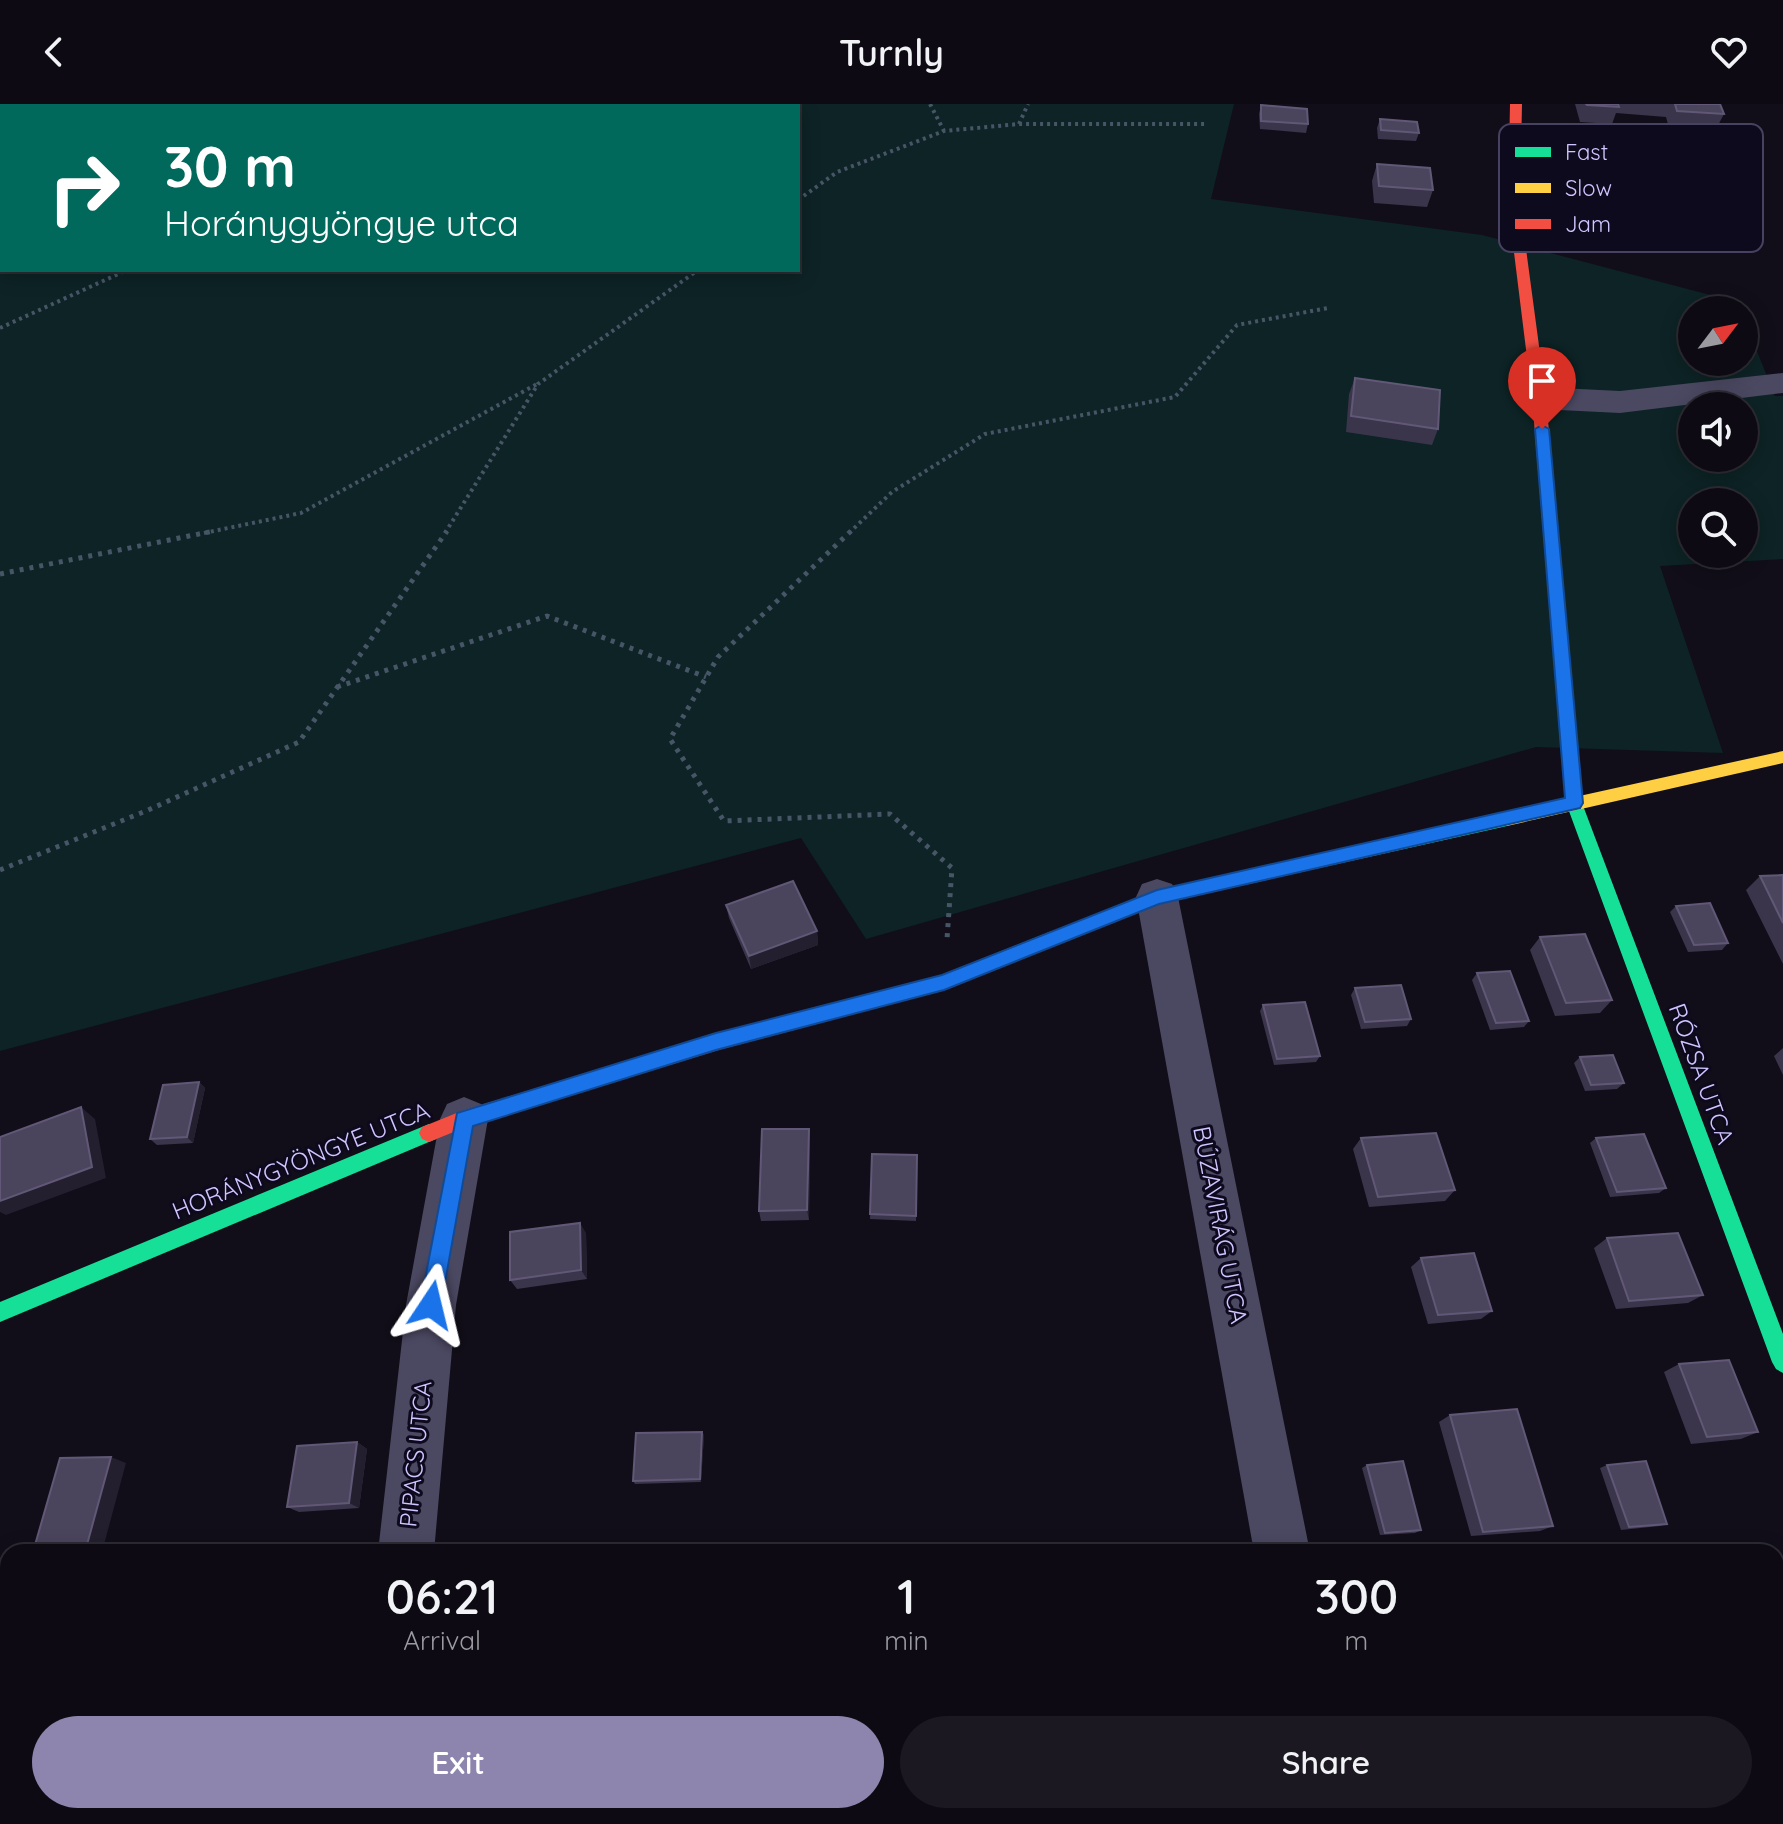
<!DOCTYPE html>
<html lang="en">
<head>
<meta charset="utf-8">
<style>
	:root { --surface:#0d0a13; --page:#1b1821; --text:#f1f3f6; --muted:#9a9aa0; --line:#2d2b33; --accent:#8e85ae }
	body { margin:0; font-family:Quicksand,sans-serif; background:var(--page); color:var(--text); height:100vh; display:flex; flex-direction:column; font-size:30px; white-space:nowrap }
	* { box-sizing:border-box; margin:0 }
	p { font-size:26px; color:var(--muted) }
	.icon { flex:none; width:44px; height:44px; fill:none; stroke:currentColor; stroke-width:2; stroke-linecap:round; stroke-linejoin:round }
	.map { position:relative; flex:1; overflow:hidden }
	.details { position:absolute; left:0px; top:1440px; width:1784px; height:280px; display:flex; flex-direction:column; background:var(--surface); border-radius:24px 24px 0 0; box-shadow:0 4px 20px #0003,0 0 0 2px var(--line) }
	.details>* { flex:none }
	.guide { position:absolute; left:0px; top:0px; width:800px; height:168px; box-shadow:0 4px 20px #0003,0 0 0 2px var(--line); background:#00695c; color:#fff; overflow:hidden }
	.needle { width:52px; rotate:58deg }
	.buttons { position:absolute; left:1678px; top:192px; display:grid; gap:16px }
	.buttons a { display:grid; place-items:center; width:80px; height:80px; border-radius:50%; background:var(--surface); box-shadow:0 4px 20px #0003,0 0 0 2px var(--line); font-size:40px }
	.pin { position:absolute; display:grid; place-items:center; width:68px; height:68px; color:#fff; margin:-82px -34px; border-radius:50% 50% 50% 0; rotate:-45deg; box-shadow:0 0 8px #0007 }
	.pin .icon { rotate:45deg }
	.me { position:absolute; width:88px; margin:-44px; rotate:10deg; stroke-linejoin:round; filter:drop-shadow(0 0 6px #0008) }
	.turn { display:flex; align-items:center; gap:28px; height:168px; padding:0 32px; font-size:36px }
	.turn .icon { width:104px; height:104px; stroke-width:2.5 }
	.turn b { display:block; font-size:56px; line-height:68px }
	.eta { display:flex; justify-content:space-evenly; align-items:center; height:136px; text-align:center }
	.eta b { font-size:48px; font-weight:600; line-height:56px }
	.primary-button { display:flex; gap:16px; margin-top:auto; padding:16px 32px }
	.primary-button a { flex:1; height:92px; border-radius:48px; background:var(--accent); color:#fff; font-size:32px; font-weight:600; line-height:92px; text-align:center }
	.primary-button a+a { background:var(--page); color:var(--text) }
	header { display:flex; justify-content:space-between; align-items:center; height:104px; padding:0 32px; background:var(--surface); font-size:36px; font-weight:600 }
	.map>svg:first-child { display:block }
	.green { fill:#0d2325; fill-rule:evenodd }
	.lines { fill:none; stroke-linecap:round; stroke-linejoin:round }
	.path-far1 { stroke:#475667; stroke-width:4; stroke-dasharray:3 4; stroke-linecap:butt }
	.path { stroke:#475667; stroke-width:5; stroke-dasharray:4 6; stroke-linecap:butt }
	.street { fill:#4b4862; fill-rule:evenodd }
	.fast { fill:#16e098; fill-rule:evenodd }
	.slow { fill:#ffcf43; fill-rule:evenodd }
	.jam { fill:#f24e42; fill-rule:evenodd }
	.wall { fill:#3a354a }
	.shaded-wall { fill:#231f2e }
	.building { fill:#4b445d; stroke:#605876; stroke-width:2 }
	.route { fill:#1a73e8; stroke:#114b97; stroke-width:2 }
	.labels { text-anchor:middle; stroke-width:6; stroke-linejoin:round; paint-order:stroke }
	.street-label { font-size:24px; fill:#d1c5ff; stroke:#0e0a1d }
	.key { fill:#0e0a1d; stroke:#484261; stroke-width:2 }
	.key-label { font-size:22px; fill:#d1c5ff }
</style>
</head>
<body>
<header><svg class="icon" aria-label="back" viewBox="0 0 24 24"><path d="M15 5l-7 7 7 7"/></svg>Turnly<svg class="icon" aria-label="heart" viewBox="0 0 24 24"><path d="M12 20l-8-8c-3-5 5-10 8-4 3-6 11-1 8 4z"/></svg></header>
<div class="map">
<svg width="1783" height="1720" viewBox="0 0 1783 1720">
	<rect width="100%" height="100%" fill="#110e19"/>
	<path class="green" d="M0,0H1234L1211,95L1482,131L1737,198L1740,206H1692V258H1744V215L1775,292H1783V455L1660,462L1723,649L1536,643L866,835L801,734L0,947ZM2,2H798V166H2ZM1692,302H1744V354H1692ZM1692,398H1744V450H1692Z"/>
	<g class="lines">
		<path class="path-far1" d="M930,0L944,27
			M1019,20L1028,0
			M798,96L837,68L944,27L1019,20H1205
			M0,224L127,166
			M204,429L301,409L537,280
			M445,429L538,280L698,166
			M849,429L892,388L985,330L1175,293L1237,221L1328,204"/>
		<path class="path" d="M851,427L718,553L670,635L724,717L890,710L952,764L947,835
			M0,470L214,427
			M337,583L547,512L706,573
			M0,766L146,707L299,638L447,427"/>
		<path class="street" d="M1783,269V289L1620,309L1539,305L1527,301L1523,294L1527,287L1539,283L1620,287Z
			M1157,775L1172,780L1178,793L1310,1448H1254L1136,793L1142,780Z
			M464,993L481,1000L488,1015L456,1201L434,1448H378L406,1201L440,1015L447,1000Z
			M1776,1527H1783V1585H1776Z
			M349,1712H409L408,1720H348Z
			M1280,1712H1340L1341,1720H1281Z"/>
		<path class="fast" d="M1568,625L1576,631L1582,699L1783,1230V1269L1776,1265L1772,1258L1566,699L1560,631Z
			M1507,708L1515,715L1507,722L1159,800L1052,843L1046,840L1043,835L1046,830L1157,786Z
			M429,1020L436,1023L439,1029L436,1035L0,1218V1198Z"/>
		<path class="slow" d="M1783,647V659L1507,722L1499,715L1507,708Z
			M1052,827L1058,830L1061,835L1058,840L944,886L725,944L718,942L716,936L718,930L725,928L942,871Z"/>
		<path class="jam" d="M1510,0H1522L1520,100L1546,294L1576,631L1568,637L1560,631L1532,294L1508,100Z
			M725,928L732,930L734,936L732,942L725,944L466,1023L429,1038L422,1035L419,1029L422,1023L464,1006Z"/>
	</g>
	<path class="wall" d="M1575,0H1720L1724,10L1715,27L1669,24L1666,13L1616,9L1612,20L1580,18Z
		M1261,1L1308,20L1306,29L1260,25L1259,10Z
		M1380,15L1419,29L1416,37L1378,35L1377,24Z
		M1377,60L1433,86L1427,103L1374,99L1372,77Z
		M1626,84L1698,119L1689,136L1648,134L1642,116L1623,114L1618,101Z
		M1355,274L1438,325L1432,341L1346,328L1349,290Z
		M1783,771V860L1746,786L1760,772Z
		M726,801L817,827L818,841L751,865L729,814Z
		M1676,802L1728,839L1722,846L1688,848L1670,808Z
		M1540,833L1612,896L1600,909L1555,912L1530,846Z
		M1477,869L1529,917L1524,923L1490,926L1472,876Z
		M1355,884L1411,915L1407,922L1361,925L1351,891Z
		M1263,901L1320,952L1316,958L1274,961L1260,907Z
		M1783,944V971L1774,952Z
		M1580,953L1624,979L1617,985L1585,987L1574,959Z
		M199,978L205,984L193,1039L157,1041L150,1035Z
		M809,1025L810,1036L809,1116L761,1117L759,1107Z
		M1361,1034L1455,1086L1445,1097L1369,1103L1353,1045Z
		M1596,1034L1666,1084L1659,1089L1610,1093L1590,1039Z
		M872,1050L917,1051L916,1117L870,1115Z
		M586,1129L587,1175L517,1185L510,1176Z
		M1607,1134L1703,1191L1688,1199L1616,1205L1594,1144Z
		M1421,1154L1492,1207L1481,1215L1428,1220L1411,1163Z
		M1679,1260L1758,1328L1741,1335L1691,1340L1664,1268Z
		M1450,1311L1553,1422L1540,1427L1471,1432L1439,1318Z
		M702,1328L704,1331L701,1378L635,1380L633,1377Z
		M357,1338L367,1345L359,1404L299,1408L287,1403Z
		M1367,1361L1421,1426L1415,1429L1380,1431L1362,1364Z
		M1607,1361L1667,1420L1660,1422L1621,1426L1600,1364Z
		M1088,1712H1208L1209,1720H1089Z
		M1435,1712H1514L1516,1720H1436Z"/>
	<path class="shaded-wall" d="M817,827L818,841L751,865L749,852Z
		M199,978L205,984L193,1039L187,1033Z
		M81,1003L95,1015L106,1074L6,1111L0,1108V1097Z
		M809,1025L810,1036L809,1116L807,1106Z
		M580,1119L586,1129L587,1175L581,1166Z
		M702,1328L704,1331L701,1378L700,1375Z
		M357,1338L367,1345L359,1404L349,1399Z
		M111,1353L126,1359L102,1448H85Z
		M8,1651V1712H14L12,1720H0V1686Z
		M607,1712H614L613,1717L607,1718Z"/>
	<path class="building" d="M1586,0H1618L1619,3L1587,1Z
		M1675,0H1720L1724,10L1677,7Z
		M1261,1L1307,5L1308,20L1261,17Z
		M1380,15L1417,18L1419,29L1381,26Z
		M1377,60L1430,64L1433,86L1379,82Z
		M1355,274L1440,286L1438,325L1351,312Z
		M1783,771V819L1760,772Z
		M793,777L817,827L749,852L726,801Z
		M1710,799L1728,839L1694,841L1676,802Z
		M1585,830L1612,896L1566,899L1540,833Z
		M1510,867L1529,917L1496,919L1477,869Z
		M1401,881L1411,915L1365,918L1355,884Z
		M1305,898L1320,952L1277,955L1263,901Z
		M1613,951L1624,979L1591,981L1580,953Z
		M199,978L187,1033L150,1035L163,981Z
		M81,1003L92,1063L0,1097V1033Z
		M762,1025H809L807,1106L759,1107Z
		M1436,1029L1455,1086L1378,1093L1361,1034Z
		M1644,1030L1666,1084L1617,1088L1596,1034Z
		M872,1050L917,1051L916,1112L870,1110Z
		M580,1119L581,1166L510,1176V1128Z
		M1678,1129L1703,1191L1629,1197L1607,1134Z
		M1474,1149L1492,1207L1438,1211L1421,1154Z
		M1729,1256L1758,1328L1707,1333L1679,1260Z
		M1517,1305L1553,1422L1483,1428L1450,1311Z
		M702,1328L700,1375L633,1377L636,1329Z
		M357,1338L349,1399L287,1403L297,1342Z
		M111,1353L85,1448H33L60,1354Z
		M1403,1357L1421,1426L1385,1429L1367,1361Z
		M1646,1357L1667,1420L1629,1423L1607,1361Z
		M0,1632H8V1651L0,1686Z
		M219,1712H269V1714L218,1715Z
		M508,1712H607V1718L569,1720H508Z
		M862,1712H912V1720H861Z
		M1093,1712H1208L1209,1720H1093Z
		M1447,1712H1514L1516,1720H1448Z"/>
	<path class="route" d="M1542,321L1549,325L1583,699L1580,704L1159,800L944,886L716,946L473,1022L441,1201L438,1209L431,1212L423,1209L420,1201L457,1009L716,929L942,871L1157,786L1565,694L1535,325Z"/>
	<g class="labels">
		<g class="street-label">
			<text transform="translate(1701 970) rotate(70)" y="8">RÓZSA UTCA</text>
			<text transform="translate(301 1057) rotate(-22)" y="8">HORÁNYGYÖNGYE UTCA</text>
			<text transform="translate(1220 1121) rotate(79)" y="8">BÚZAVIRÁG UTCA</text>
			<text transform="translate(416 1350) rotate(-84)" y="8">PIPACS UTCA</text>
		</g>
	</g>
	<rect x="1499" y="20" width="264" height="128" rx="12" class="key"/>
	<rect x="1515" y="43" width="36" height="10" fill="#16e098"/>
	<rect x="1515" y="79" width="36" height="10" fill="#ffcf43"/>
	<rect x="1515" y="115" width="36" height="10" fill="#f24e42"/>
	<g class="key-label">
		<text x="1565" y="56">Fast</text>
		<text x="1565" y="92">Slow</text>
		<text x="1565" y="128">Jam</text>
	</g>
</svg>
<div class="buttons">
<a><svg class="needle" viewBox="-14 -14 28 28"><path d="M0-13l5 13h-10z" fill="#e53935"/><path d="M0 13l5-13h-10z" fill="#9a9aa0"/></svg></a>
<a><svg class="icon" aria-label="sound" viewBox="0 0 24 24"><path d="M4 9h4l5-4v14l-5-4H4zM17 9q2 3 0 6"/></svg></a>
<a><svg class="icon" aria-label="search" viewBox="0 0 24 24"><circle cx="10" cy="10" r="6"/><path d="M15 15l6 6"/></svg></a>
</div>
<div class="pin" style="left:1542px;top:325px;background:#d93025"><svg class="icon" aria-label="arrive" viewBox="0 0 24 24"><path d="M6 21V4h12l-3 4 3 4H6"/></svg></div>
<svg class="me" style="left:431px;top:1201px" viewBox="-20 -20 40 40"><path d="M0-17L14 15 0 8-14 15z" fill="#1a73e8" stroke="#fff" stroke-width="4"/></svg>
<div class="guide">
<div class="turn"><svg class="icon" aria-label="right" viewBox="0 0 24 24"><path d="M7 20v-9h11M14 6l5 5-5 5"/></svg><div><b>30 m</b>Horánygyöngye utca</div></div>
</div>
<section class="details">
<div class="eta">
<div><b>06:21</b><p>Arrival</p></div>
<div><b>1</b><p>min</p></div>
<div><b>300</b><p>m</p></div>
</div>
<div class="primary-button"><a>Exit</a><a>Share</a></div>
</section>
</div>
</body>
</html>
